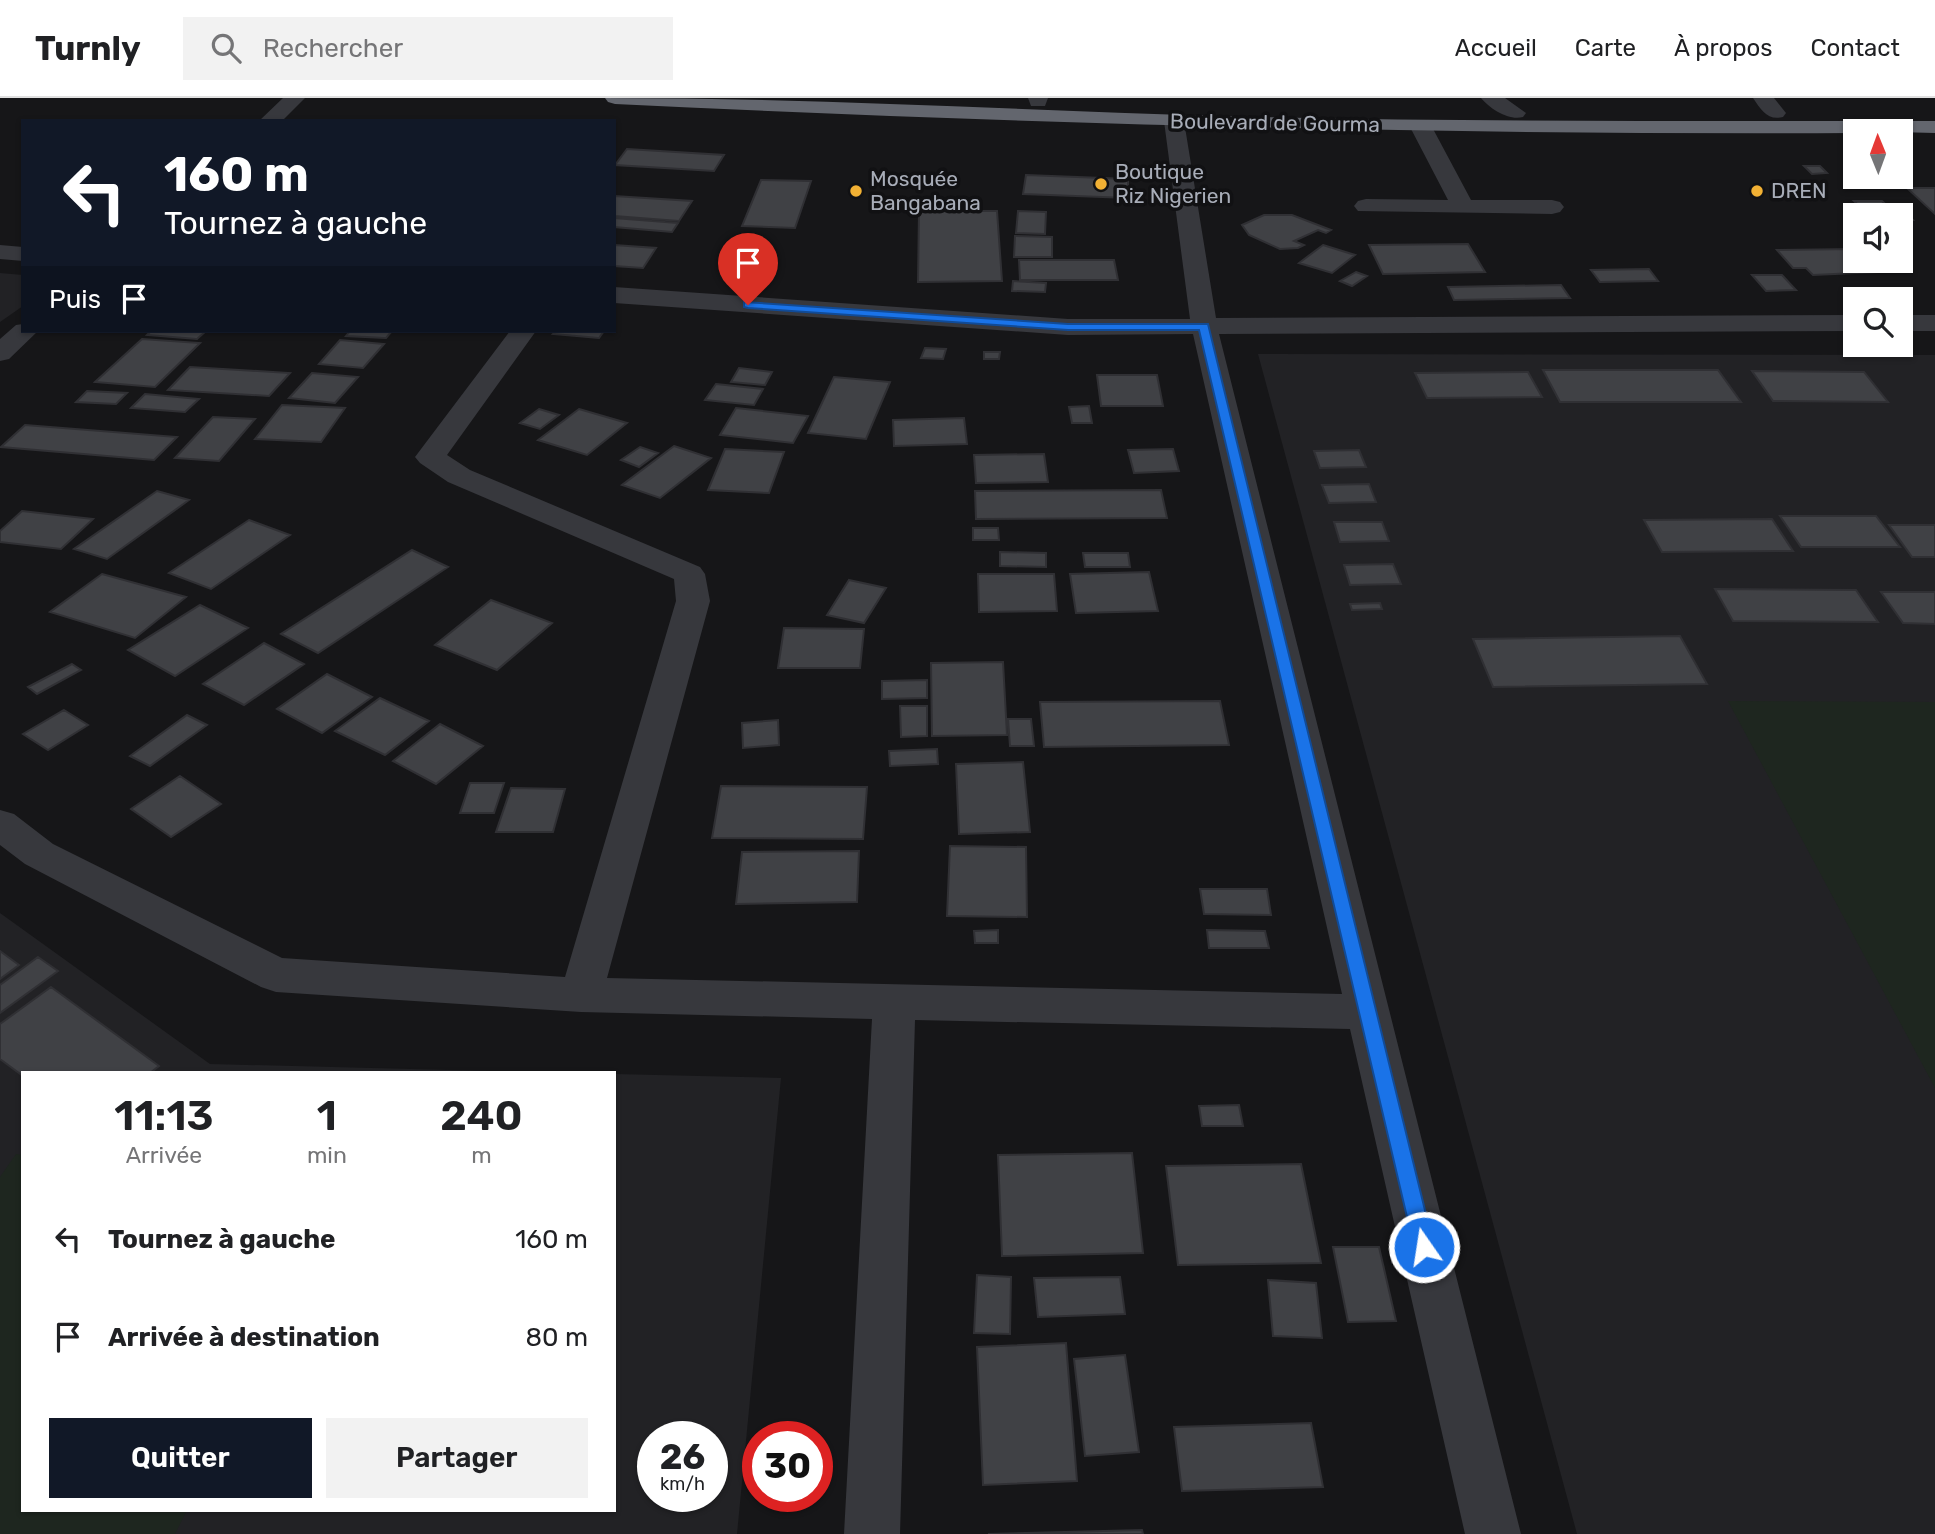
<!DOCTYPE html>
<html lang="fr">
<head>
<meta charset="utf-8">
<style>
	:root { --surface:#fff; --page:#f2f2f2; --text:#202124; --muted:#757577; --line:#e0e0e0; --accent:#111827 }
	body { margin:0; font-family:Rubik,sans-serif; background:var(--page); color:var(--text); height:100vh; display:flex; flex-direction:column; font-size:26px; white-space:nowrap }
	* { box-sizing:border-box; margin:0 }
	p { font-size:23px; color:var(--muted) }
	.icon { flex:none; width:38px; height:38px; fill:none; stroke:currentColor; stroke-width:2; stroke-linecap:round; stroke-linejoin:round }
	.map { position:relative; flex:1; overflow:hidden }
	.details { position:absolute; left:21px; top:973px; width:595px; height:441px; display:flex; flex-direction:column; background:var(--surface); border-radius:0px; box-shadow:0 2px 5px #0004 }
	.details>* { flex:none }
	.banner { position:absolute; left:21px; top:21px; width:595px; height:214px; border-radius:0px; box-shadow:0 2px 5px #0004; background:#111827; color:#fff; overflow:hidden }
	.needle { width:46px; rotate:359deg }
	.controls { position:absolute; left:1843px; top:21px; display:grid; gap:14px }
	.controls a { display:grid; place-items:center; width:70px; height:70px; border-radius:0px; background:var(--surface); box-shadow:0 2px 5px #0004; font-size:35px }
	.speed { position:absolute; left:637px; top:1323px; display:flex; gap:14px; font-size:35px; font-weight:700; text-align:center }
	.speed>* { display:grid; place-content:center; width:91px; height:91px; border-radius:50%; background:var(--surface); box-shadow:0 2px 5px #0004; line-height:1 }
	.speed small { font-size:18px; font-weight:400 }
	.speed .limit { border:10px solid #d22; background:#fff; color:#111 }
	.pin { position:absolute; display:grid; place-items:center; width:60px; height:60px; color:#fff; margin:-72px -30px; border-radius:50% 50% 50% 0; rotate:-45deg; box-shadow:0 0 7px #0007 }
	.pin .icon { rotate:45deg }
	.me { position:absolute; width:77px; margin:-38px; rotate:347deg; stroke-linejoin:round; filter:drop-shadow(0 0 5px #0008) }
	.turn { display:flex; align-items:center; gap:24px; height:147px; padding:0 28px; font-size:32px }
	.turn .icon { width:91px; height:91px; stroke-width:2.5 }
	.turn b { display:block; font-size:49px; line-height:60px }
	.then { display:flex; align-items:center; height:66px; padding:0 28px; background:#0003; gap:14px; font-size:26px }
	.eta { display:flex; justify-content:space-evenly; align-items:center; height:119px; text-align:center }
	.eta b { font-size:42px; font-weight:600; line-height:49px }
	.action { display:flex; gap:14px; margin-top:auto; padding:14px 28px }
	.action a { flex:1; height:80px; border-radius:0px; background:var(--accent); color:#fff; font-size:28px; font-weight:600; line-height:80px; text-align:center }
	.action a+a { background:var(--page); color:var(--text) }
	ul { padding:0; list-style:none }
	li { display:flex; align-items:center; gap:21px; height:98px; padding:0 28px }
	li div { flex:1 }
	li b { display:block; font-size:26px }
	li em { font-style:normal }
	header { display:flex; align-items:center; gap:42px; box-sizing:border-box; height:98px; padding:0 35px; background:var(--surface); border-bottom:2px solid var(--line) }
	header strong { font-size:33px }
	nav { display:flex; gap:38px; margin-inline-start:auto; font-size:24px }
	.search { width:490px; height:63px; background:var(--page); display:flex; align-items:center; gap:18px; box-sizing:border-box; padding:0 24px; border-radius:0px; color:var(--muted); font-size:26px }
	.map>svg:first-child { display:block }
	.built { fill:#222225; fill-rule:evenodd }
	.green { fill:#1e261f }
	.building { fill:#404145; stroke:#303034; stroke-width:2 }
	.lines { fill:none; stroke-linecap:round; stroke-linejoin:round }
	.minor { fill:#37383d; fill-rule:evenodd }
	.highway { fill:#63666e; fill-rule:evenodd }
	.route { fill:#1a73e8; stroke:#114b97; stroke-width:2 }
	.poi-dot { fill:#f2b134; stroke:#111113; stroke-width:2.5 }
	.labels { text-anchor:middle; stroke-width:7; stroke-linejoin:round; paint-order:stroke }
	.far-street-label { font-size:21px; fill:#a8adb8; stroke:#111113 }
	.far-poi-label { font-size:21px; fill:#a8adb8; stroke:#111113; text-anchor:start }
</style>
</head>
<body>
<header>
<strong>Turnly</strong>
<div class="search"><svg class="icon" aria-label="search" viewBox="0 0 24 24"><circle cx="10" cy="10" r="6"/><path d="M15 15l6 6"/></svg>Rechercher</div>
<nav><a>Accueil</a><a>Carte</a><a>À propos</a><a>Contact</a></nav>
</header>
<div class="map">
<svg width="1935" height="1436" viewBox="0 0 1935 1436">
	<rect width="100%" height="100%" fill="#161618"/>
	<path class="built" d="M0,175L23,177V208L0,224Z
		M1258,256L1935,257V1436H1577Z
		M0,815L210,966L569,975H23V1412H614V976L781,980L737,1436H0ZM653,1339H712V1398H653Z"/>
	<path class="green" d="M1728,603L1935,604V990Z
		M16,1056L23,1057V1412H187L175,1436H0V1079Z"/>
	<path class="building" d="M627,51L724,57L714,73L615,67Z
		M1804,68H1820L1827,75L1812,76Z
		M1026,77L1128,81V100L1023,96Z
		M761,82L811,83L795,130L742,128Z
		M1907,90H1935V116Z
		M614,98L692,103L679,123L614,118Z
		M1854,103H1882L1895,115L1904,114L1913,122L1900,123V117H1869Z
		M919,113H997L1002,183L918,184Z
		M1018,113L1046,114L1045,136L1016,135Z
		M1264,117H1292L1331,132L1326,135L1318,132L1294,143L1304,147L1298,150L1280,151L1249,137L1242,127Z
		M614,120L678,125L672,134L614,129Z
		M1015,138L1052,139V159H1014Z
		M1468,146L1485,174L1383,176L1369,147Z
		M614,147L656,150L643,170L614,168Z
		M1323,147L1355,157L1332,175L1299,165Z
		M1855,151V163H1889L1899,173L1813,177L1806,170H1793L1777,152Z
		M1019,162H1114L1118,182H1020Z
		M1649,171L1658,183L1600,184L1591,172Z
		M1356,174L1367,178L1352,188L1340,183Z
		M1752,177H1782L1796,192L1766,193Z
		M1013,183L1046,185L1045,194L1012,193Z
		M1561,187L1570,200L1454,202L1448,189Z
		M151,233H206L197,241L147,237Z
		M350,233H392L386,240L346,238Z
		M556,233H604L599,240L553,236Z
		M142,241L200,245L155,289L95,284Z
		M340,242L384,246L363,270L319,266Z
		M925,250L946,251L943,261L921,260Z
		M984,254H1000L999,261H984Z
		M190,269L290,275L269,298L168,292Z
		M739,270L772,274L765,287L731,284Z
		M1543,272H1718L1741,304H1560Z
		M1752,273L1864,274L1888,304L1773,303Z
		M1528,274L1542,299L1427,300L1415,275Z
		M312,275L358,279L335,305L289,300Z
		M1097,277H1157L1163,308H1101Z
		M834,279L890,284L866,341L808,335Z
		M716,286L763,291L754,307L705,302Z
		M87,293L127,295L116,306L76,304Z
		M145,296L199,301L185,314L131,310Z
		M282,307L345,310L321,344L255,341Z
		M1089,308L1092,325H1072L1069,309Z
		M736,310L808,318L793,345L720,337Z
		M539,311L559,317L540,331L520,325Z
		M579,311L627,325L587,357L538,342Z
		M213,319L255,321L219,363L175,360Z
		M964,320L967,346L894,348L893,322Z
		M25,327L177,339L154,362L1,349Z
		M674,348L711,360L660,400L622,387Z
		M640,349L658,355L639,369L621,362Z
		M725,351L784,354L769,395L708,392Z
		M1173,351L1179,373L1134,375L1128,352Z
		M1359,352L1366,369L1320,370L1314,353Z
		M1044,356L1048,384L976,385L974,357Z
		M1369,386L1376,404L1329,405L1322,387Z
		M1161,392L1167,420L976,421L975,393Z
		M157,393L189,402L107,461L74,451Z
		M22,413L93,421L61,451L0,444V433Z
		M1780,418H1876L1900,449H1801Z
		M1772,421L1793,453L1662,454L1644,422Z
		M249,422L290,437L211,491L169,475Z
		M1334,424H1382L1389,443L1340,444Z
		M1889,427H1935V459H1912Z
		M973,430H998L999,442H973Z
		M412,452L448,469L318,555L281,536Z
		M1000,454L1046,455V469L1000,468Z
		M1083,455H1128L1130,469H1085Z
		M1393,466L1401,486L1350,487L1344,467Z
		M1149,474L1158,513L1076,515L1070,476Z
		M102,476L186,499L135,540L50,514Z
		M978,476H1054L1057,513L979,514Z
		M849,482L886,490L864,525L827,517Z
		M1715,491L1856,492L1878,524L1733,523Z
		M1881,494H1935V526L1903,525Z
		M491,502L552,525L497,572L435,547Z
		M1380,505L1382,511L1352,512L1350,506Z
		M200,507L248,530L175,578L128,552Z
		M784,530L864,531L860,570H778Z
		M1680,538L1707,586L1493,589L1473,541Z
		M264,545L304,566L244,607L203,586Z
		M1003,564L1007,637L932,638L931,565Z
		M72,566L81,572L37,596L28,589Z
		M327,576L372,599L322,635L277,611Z
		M927,582V600L882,601V583Z
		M380,600L429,623L385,657L335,633Z
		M1220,603L1229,647L1044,649L1040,604Z
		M900,608H927V638L901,639Z
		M64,612L88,627L48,652L23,636Z
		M187,617L207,627L150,668L130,658Z
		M1008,621H1031L1034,648H1010Z
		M778,622L779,647L743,650L742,625Z
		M440,626L483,648L436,686L393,663Z
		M937,651L938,666L890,668L889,653Z
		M1023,664L1030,734L959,736L956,666Z
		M180,678L221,706L171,739L131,711Z
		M470,685H504L494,715H460Z
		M721,688L867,689L863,741L712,740Z
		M511,690L565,691L553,734H496Z
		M950,748L1026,749L1027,819L947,818Z
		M859,753L857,804L736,806L742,754Z
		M1200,791H1267L1271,817L1204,816Z
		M998,832V845H975L974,833Z
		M1207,832L1265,833L1269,850H1209Z
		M0,853L19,867L0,881Z
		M38,859L58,873L0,915V887Z
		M51,889L159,968L150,975H23V978L0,961V926Z
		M1239,1007L1243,1028H1202L1199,1008Z
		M1132,1055L1143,1155L1002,1158L998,1057Z
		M1301,1066L1321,1165L1178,1167L1166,1068Z
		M1333,1149H1379L1396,1223L1348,1224Z
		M977,1177L1011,1179L1010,1236L974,1235Z
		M1120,1179L1125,1216L1038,1219L1034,1180Z
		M1268,1182L1316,1185L1322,1240L1273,1238Z
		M1066,1245L1077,1383L983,1387L977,1249Z
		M1125,1257L1139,1354L1085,1358L1074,1261Z
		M1311,1325L1323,1389L1182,1393L1174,1329Z
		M1142,1432L1143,1436H988Z"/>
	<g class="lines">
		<path class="minor" d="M283,0H305L282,23H259Z
			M1028,0H1048L1045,8H1031Z
			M1481,0H1505L1526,15L1523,19C1509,23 1490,11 1481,0Z
			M1753,0H1774L1786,15L1783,19C1768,23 1761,12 1753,0Z
			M1174,17L1181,19L1184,23L1216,220L1855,217V233L1219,236L1521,1436H1465L1350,931L915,922L900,1436H844L872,921L581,914L276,894L261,889L25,766L0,747V712L14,716L53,746L282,860L565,879L676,503L674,481L448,384L420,365L415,359L510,233H536L447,357L470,372L700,469L705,476L710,503L607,880L1342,896L1193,236L1068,237L614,205V189L1068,221H1190L1164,23L1167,19Z
			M1421,23L1428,25L1432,29L1471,102H1552L1560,104L1564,109L1560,114L1552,116L1358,113L1354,108L1358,103L1366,101L1448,102L1410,29L1414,25Z
			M0,147L23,149V163L0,161Z
			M1900,217H1935V233H1900Z
			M23,226V233H38L9,261L0,263V241L16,227Z"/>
		<path class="highway" d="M605,0C810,0 1015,12 1220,18C1458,24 1696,23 1935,23V35L1855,33V35C1441,37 1028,26 615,6L608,4Z"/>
	</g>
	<path class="route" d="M744,204L1068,226H1208L1434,1149L1431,1156L1424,1158L1417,1156L1414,1149L1199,232H1068L748,210L744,209Z"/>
	<g class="poi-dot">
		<circle cx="1101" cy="86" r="7"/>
		<circle cx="856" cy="93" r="7"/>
		<circle cx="1757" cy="93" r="7"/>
	</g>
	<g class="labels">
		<g class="far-street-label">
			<text transform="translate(1275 25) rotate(1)" y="7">Boulevard de Gourma</text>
		</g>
		<g class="far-poi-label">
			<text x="1115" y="81">Boutique<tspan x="1115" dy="24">Riz Nigerien</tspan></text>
			<text x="870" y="88">Mosquée<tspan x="870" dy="24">Bangabana</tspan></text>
			<text x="1771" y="100">DREN</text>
		</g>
	</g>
</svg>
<div class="controls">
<a><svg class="needle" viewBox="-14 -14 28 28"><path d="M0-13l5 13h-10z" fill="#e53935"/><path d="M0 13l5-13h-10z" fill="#757577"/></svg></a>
<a><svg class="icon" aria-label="sound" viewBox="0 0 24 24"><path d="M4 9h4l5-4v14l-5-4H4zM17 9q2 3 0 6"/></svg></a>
<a><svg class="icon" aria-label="search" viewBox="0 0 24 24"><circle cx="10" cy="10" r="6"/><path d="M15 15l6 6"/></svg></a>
</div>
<div class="speed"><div>26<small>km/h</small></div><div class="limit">30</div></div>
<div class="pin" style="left:748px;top:207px;background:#d93025"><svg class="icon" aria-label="arrive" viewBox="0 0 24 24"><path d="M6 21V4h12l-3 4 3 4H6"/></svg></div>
<svg class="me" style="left:1424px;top:1149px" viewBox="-20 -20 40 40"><circle r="17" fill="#1a73e8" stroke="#fff" stroke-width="3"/><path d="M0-11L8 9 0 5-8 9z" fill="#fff"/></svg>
<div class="banner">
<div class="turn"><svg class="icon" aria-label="left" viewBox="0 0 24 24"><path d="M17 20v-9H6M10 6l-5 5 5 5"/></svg><div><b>160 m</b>Tournez à gauche</div></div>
<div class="then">Puis<svg class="icon" aria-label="arrive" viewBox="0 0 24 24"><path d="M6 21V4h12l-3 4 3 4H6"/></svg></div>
</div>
<section class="details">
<div class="eta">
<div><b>11:13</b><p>Arrivée</p></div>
<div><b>1</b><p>min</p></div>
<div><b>240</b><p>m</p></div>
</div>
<ul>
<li><svg class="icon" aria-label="left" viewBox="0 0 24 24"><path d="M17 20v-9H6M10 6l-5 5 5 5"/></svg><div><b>Tournez à gauche</b></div><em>160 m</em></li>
<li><svg class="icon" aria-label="arrive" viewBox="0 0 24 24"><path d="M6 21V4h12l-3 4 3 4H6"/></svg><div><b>Arrivée à destination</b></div><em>80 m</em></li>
</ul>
<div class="action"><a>Quitter</a><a>Partager</a></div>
</section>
</div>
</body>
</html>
